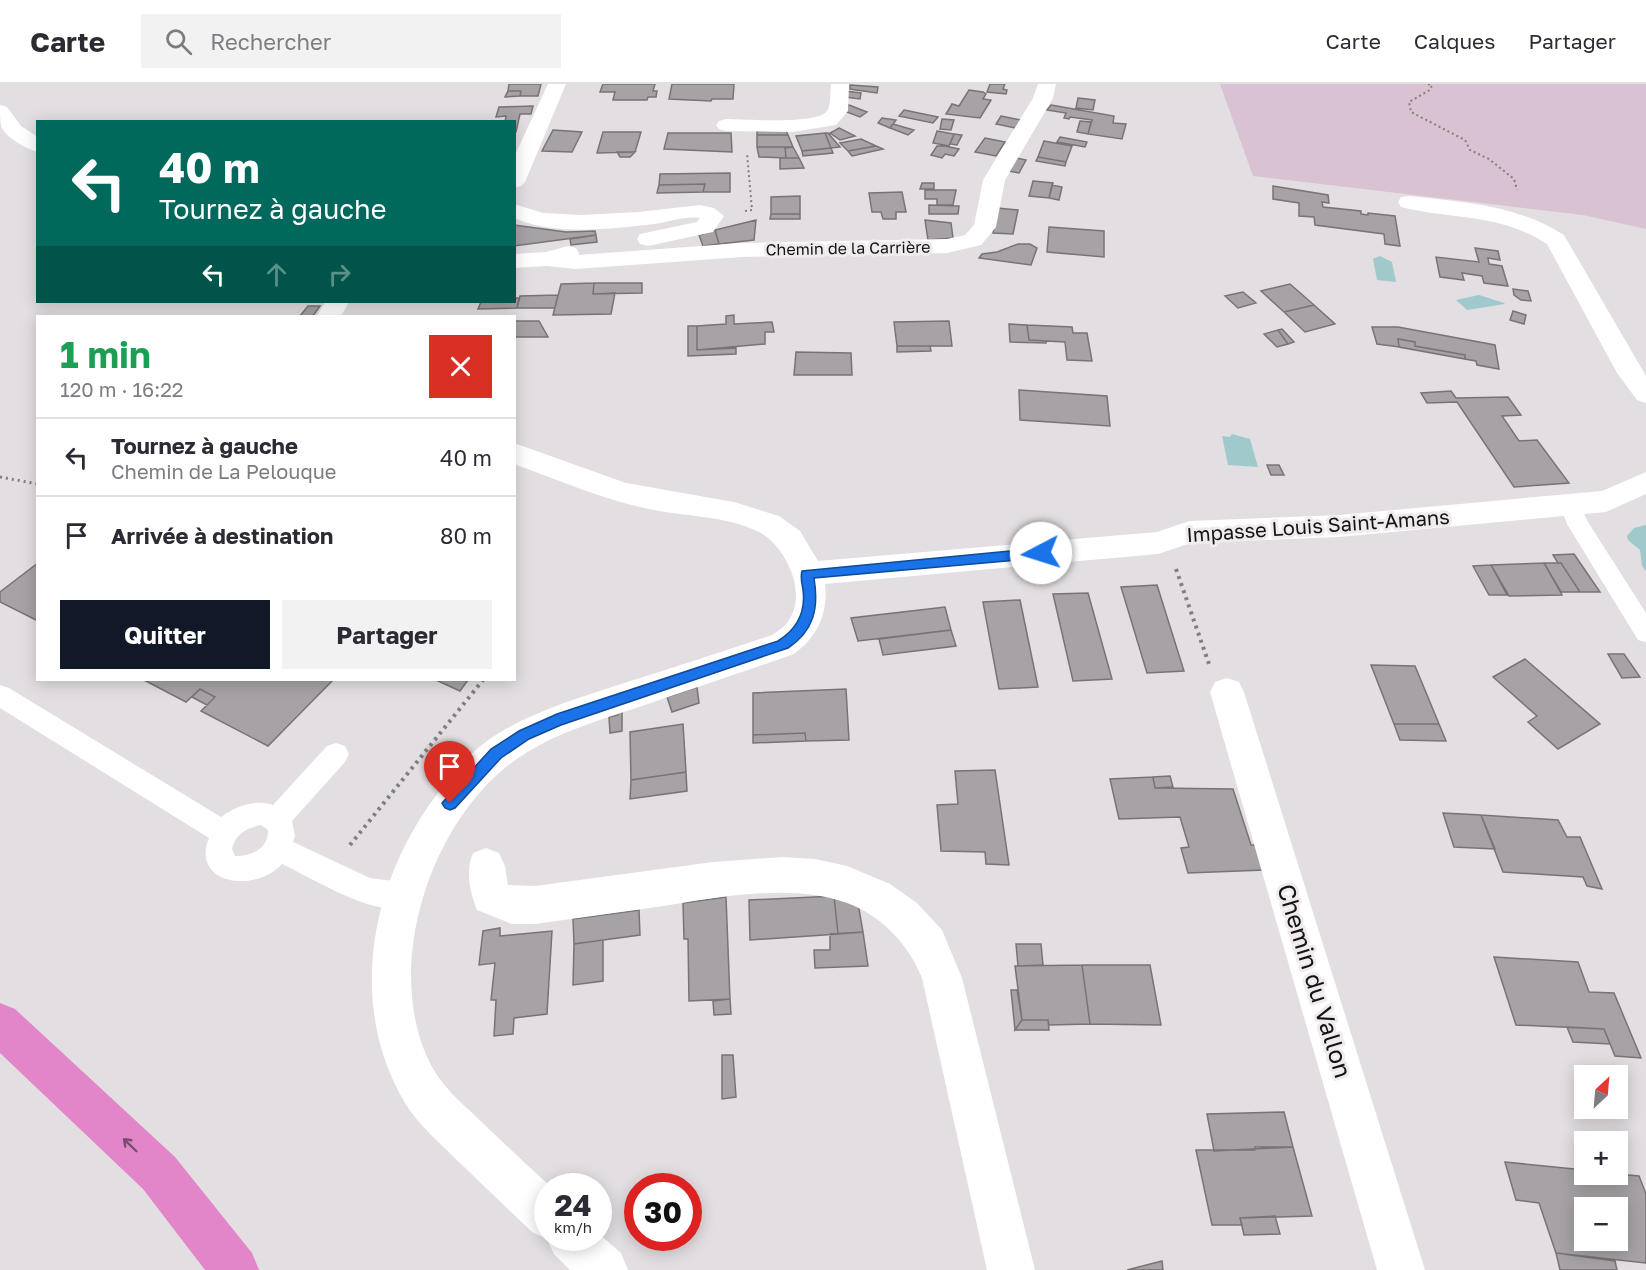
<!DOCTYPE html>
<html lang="fr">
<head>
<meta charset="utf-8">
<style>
	:root { --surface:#fff; --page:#f2f2f3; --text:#2b2b33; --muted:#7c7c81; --line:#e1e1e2; --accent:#111827 }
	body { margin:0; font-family:"Golos Text",sans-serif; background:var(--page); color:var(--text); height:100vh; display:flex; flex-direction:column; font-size:22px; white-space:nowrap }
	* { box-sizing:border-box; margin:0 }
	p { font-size:20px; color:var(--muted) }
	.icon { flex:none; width:33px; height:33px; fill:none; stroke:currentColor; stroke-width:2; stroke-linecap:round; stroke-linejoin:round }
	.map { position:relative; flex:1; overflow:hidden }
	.sheet { position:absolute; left:36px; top:231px; width:480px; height:366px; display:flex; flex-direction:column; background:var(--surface); border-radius:0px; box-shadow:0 3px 15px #0003 }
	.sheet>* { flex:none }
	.hud { position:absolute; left:36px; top:36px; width:480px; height:183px; border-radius:0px; box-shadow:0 3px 15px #0003; background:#00695c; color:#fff; overflow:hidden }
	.needle { width:39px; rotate:26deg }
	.tools { position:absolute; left:1574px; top:981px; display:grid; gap:12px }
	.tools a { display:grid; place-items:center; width:54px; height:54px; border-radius:0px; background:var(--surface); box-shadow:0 3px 15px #0003; font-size:30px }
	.speed { position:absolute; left:534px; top:1089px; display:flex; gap:12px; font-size:30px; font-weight:700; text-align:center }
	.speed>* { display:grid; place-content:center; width:78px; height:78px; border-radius:50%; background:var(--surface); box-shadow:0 3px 15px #0003; line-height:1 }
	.speed small { font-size:15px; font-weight:400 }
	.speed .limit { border:9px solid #d22; background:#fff; color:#111 }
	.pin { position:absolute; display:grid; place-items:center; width:51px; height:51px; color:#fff; margin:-62px -26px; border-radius:50% 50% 50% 0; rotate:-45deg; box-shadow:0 0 6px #0007 }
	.pin .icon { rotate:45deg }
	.me { position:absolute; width:66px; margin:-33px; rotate:265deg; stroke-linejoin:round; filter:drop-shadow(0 0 4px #0008) }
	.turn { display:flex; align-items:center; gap:21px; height:126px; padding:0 24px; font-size:27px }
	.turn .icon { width:78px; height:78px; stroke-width:2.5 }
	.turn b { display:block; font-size:42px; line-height:51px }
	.lanes { display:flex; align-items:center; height:57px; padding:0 24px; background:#0003; justify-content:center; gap:30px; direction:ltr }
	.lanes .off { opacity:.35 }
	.round { display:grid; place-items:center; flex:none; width:63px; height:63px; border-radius:0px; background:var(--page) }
	.head { display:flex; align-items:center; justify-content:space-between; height:102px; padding:0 24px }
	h1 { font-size:36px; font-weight:700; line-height:45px; color:#1e9e55 }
	.cta { display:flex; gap:12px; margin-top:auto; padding:12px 24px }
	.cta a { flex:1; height:69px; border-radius:0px; background:var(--accent); color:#fff; font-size:24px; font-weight:700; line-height:69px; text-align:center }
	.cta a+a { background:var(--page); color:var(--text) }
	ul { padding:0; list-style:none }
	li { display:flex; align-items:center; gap:18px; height:78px; padding:0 24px; border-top:2px solid var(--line) }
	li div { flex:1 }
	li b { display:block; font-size:22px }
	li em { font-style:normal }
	header { display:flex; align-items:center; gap:36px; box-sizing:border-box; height:84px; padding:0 30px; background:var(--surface); border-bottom:2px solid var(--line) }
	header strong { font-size:28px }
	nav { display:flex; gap:33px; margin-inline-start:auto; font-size:21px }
	.search { width:420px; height:54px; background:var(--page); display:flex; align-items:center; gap:15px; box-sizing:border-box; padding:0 21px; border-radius:0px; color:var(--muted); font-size:22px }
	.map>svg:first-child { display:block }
	.green { fill:#d9c2d1 }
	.water { fill:#a0c9cc }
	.building { fill:#a6a2a5; stroke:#787476; stroke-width:1.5; fill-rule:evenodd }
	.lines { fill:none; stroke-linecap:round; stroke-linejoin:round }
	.path-far2 { stroke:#827f81; stroke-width:2; stroke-dasharray:2 3; stroke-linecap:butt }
	.path-far1 { stroke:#827f81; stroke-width:3; stroke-dasharray:2 4; stroke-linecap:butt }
	.path { stroke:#827f81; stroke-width:4; stroke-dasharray:3 4.5; stroke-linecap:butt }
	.service { fill:#fff; fill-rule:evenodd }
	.minor { fill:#fff; fill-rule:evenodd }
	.motorway { fill:#e385c9; fill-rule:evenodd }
	.oneway { stroke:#7c4c6e }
	.route { fill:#1a73e8; stroke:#114b97; stroke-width:1.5 }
	.labels { text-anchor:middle; stroke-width:6; stroke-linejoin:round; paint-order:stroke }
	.far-street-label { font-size:16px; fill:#151314; stroke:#f0ecee }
	.street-label { font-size:20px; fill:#151314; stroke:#f0ecee }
	.near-street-label { font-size:24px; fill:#151314; stroke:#f0ecee }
</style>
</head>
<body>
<header>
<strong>Carte</strong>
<div class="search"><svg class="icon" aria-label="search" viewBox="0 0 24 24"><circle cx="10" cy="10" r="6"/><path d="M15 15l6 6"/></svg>Rechercher</div>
<nav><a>Carte</a><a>Calques</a><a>Partager</a></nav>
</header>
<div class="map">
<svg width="1646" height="1186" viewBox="0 0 1646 1186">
	<rect width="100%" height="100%" fill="#e2dee1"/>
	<path class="green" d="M1220,0H1646V145L1583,131L1253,92Z"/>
	<path class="water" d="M1380,172L1392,178L1396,198L1377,196L1373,175Z
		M1479,211L1504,219L1505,220L1467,226L1456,216Z
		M1232,350L1250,355L1258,383L1228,381L1222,352L1230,353Z
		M1646,441V487L1642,482L1640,466L1628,456L1627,452L1634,444Z"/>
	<path class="building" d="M509,0H541L538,12H520L521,7H508Z
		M603,0H655L653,7H657L656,13H648L647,16H613L615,8H600Z
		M672,0H734L733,15H712L711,17L669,15Z
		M990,0H1005L1003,5L1007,6L1006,10L987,8Z
		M850,1L878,3L877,9L850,5Z
		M969,6L983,8L986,10L983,15L991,16L980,34L946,30L952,20L959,22Z
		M508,7H521L520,12L505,13Z
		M845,7L861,9L860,15L845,13Z
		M1078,14L1095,16L1093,26L1076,24Z
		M849,21L867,28L860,33L844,27V24Z
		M1051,21L1114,32L1113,39L1126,40L1122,55L1088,50L1092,36L1070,33L1069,35L1064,34L1066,29L1047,26Z
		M533,22L531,30H520L516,48H514V38H505L506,32L496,33L499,23Z
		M904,26L938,33L933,39L899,32Z
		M1001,32L1021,36L1015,44L996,40Z
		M882,34L896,36L890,44L878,39Z
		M942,35L954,36L951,46L940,45Z
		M1080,37L1091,38L1088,50L1077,48Z
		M893,40L914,46L908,51L890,44Z
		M839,44L855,52L840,56L830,49Z
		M757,45H785L788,51H757Z
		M553,46L582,48L572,68L542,67Z
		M937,47L954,50L949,62L933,59Z
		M603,48H641L635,68L597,69Z
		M668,49H731L732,68L664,65Z
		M825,49H828L840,63L831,64Z
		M825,49L831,64L802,67L796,52Z
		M954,50L962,51L957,61L950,60Z
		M757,51H788L793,63H757Z
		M1060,53L1087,58L1085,63L1057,58Z
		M985,54L1005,58L996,72L975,68Z
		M861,55L876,62L848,67L840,59Z
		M1044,57L1072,62L1066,78L1038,73Z
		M876,62L883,65L852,72L848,67Z
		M937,62H945L959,65L954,72L945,70L942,74L931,71Z
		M757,63H785L786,74L759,73Z
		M793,63L799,74H786L785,64Z
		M831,64L833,69L803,72L802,67Z
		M617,68H635L630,73H620Z
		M1038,73L1066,78L1065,82L1036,77Z
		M780,74H799L804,84L780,85Z
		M1016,74L1026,76L1019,89L1008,87Z
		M730,89V108H703L705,100L659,101L660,90Z
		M1033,97L1053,99L1049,114L1029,112Z
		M922,99H934V105H920Z
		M705,100L703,108L657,109L659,101Z
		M1052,101L1062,103L1059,116L1049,114Z
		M1273,102L1328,111L1329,119L1322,118L1323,123L1361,127V130L1368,131V129L1395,132L1400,162L1385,160L1384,150L1315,141L1314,133L1299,132V119L1273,115Z
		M925,106H956L953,121H937V115H925Z
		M902,108L906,128H896V135H883L881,128H872L869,109Z
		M800,112V130H771V113Z
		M929,121L959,122L958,130H929Z
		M997,124L1018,126L1013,150L993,149Z
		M771,130H800V135H770Z
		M756,136L754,156L719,160L715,146Z
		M925,136L951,139L953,154L928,156Z
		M514,141L566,148L595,147L596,151L514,162Z
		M1049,143L1104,147V173L1047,168Z
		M715,146L719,160L703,162L699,151Z
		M596,151L597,158L571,161L570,155Z
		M1018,160H1030L1037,164L1031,181L979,174L982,170L997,168Z
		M1475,164L1498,167L1500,176L1488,174L1489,180L1502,182L1508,202L1484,199L1482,192L1462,189L1464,196L1440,193L1436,173L1479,178Z
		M594,199H642V209L593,210Z
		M594,199L593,210L615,209L611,230L553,231L561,200Z
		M1290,200L1314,221L1284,228L1261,207Z
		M1513,205L1528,207L1531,217L1521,216L1514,211Z
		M1243,208L1256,219L1238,224L1225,212Z
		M558,211L555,224H517L520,212Z
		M514,214H519L517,224L478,225L481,218H514Z
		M1314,221L1335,240L1305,248L1284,228Z
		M308,222H320L313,232H300Z
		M1513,227L1526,231L1524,240L1510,236Z
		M734,231V240L772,238L774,248H765V260L697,266V242L726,240V232Z
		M514,237H539L548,253H514Z
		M949,237L952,262H897L894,238Z
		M1009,240L1027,241L1029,256L1046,257V259L1010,258Z
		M1027,241L1072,243L1073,249H1087L1092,277L1067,276L1065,258L1029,256Z
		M688,242H697V266L736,264V270L688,272Z
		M1372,243H1398L1495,261L1499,285L1477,281L1476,277L1465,275V271L1415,262V258L1398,255L1399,263L1377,260Z
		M1282,245L1294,258L1288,260L1278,246Z
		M1278,246L1288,260L1277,263L1264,250Z
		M1398,255L1415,258V262L1465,271V275L1399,263Z
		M897,262H930L931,267L897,268Z
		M796,268L851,269L852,291H794Z
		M1019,306L1107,312L1110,342L1020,336Z
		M1451,307L1456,314L1508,313L1521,331L1502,332L1519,357L1537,356L1569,399L1514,403L1457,318L1427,319L1421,309Z
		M1267,381H1279L1284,391H1271Z
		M1574,470L1600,508H1580L1561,479H1558L1553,471Z
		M38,479V537L0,518V508Z
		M1544,479H1561L1580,508H1561Z
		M1544,479L1562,511L1509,512L1491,481Z
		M1491,481L1507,511H1489L1473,482Z
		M1157,501L1184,587L1147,589L1121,503Z
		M1088,509L1112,595L1073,597L1053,510Z
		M1020,516L1038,603L999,605L983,518Z
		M945,523L951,546L858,557L851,534Z
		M951,546L956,562L883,571L879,555Z
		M1608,570H1624L1640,593L1622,594Z
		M1525,575L1600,640L1558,665L1528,638L1537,632L1493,593Z
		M1371,581L1415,582L1439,640H1394Z
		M144,596H333L268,662L201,627L215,613L200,605L186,618Z
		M436,596H468L460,607Z
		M697,603L699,619L672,628L667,613Z
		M200,605L215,613L207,621L192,613Z
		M846,605L849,656L806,657L805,649L753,651V609Z
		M618,628H622V647L610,649L609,633L618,631Z
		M683,640L686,688L631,696L630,648Z
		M1394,640H1439L1446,657L1400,656Z
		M805,649L806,657L753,659V651Z
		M995,686L1009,781L986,780L985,768L941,767L937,721L958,720L955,687Z
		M686,688L687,707L630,715L631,696Z
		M1170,692L1173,703L1155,704L1153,693Z
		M1153,693L1155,704L1233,705L1251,761H1255L1264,786L1188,789L1181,764L1189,763L1180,733L1119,735L1110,695Z
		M1443,729L1481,731L1495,765L1454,763Z
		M1481,731L1558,736L1567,753H1580L1602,805L1587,802L1583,793L1503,788Z
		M834,812L858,819L863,848L838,850Z
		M834,812L838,850L750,856L749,816Z
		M726,813L730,915L689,917L688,855H684L683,819Z
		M639,826L640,851L574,860L573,835Z
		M500,844V852L552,847L547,930L514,934L513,950L494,952L496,916H491L495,879L479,881L483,847Z
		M863,848L868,882L815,884L814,866H830V850Z
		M603,856V897L573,901L574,860Z
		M1016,860H1041L1043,881L1018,882Z
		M1494,873L1578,878L1589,908L1614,909L1641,974L1615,972L1604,945L1516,941Z
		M1082,881L1090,940L1049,941L1048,936H1022L1015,882Z
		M1082,881H1150L1161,941L1090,940Z
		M1011,906H1017L1022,936L1015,946Z
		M730,915L731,930L714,931L713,917Z
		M1022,936H1048L1049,946H1015Z
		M1567,943L1604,945L1610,960L1573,958Z
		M722,971H733L736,1013L722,1015Z
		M1284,1028L1293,1063L1214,1067L1207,1030Z
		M1255,1063H1293L1312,1132L1240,1134L1242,1141H1212L1196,1066H1255Z
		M1505,1078L1584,1086V1090H1617L1639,1092L1646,1110V1179L1556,1169L1539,1119L1516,1116ZM1584,1124H1617V1156H1584Z
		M1275,1132L1280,1150L1244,1151L1240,1134Z
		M1556,1169L1615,1177L1617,1186H1560Z
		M1162,1177L1163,1186H1127Z"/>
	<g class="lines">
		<path class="path-far2" d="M1428,0L1432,1L1430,6L1409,18L1411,28L1465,56L1470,66L1489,75L1514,95L1517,106
			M745,127L752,126L747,69"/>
		<path class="path-far1" d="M0,393L38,400"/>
		<path class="path" d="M1176,485L1209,580
			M350,761L483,596"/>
		<path class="service" d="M1570,413L1577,416L1588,438L1646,529V558L1638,556L1567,440L1560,421L1563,416Z
			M0,601L9,604L221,733C236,722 255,715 273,721L327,662L336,659L345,662L349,670L345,678L292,737L295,752L293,758L370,794L402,798L412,802L416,812L412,822C377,836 314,795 282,780C255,810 190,800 209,754L0,624ZM261,741L268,746C269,764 251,773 235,772L232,765C235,750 247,744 261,741Z"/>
		<path class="minor" d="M548,0H566L525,98L521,102L514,104V73Z
			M831,0H849L848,27L836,41L792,48L726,47L719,45L716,41L719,37L726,35C743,35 818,41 827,27C831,21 830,8 831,0Z
			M1038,0H1056L1053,14L1005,96L996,143L981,161L947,169L742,173L576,185L547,182L514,184V170L546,168L568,162L576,164L579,169L578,171L742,159L947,155L965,151L974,141L983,96L1033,14Z
			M0,21L7,23L21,42L38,53V68C26,65 5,53 1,42C0,36 0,27 0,21Z
			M1409,112C1463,118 1517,121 1564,151L1646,292V319L1637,316L1617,289L1547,160C1499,129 1454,136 1401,123L1398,118L1401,113Z
			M514,120L543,129L582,131L639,128L700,121L714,124L724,132L713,148L648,162L640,160L637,155L640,150L697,138L700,134C684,132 670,138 654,140C611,145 555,152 514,134Z
			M325,218H349L341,232H317Z
			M514,359L626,399L734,418L779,432L800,447L818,477L1157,448L1189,437L1339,431L1602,407L1646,388V410L1606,428L1339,453L1191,459L1158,470L825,500C828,530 818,552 794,570C743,588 691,605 639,623C600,636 561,647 526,669C433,725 379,884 432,983C446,1008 470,1026 490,1046C510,1065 530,1084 550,1102H548V1154H598V1149L621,1169L628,1186H570L554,1170L547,1155L532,1148C508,1125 484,1102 460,1079C441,1060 419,1042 405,1019C346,920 371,796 438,709C455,686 474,664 499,649C537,626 579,614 621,600C671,584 722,568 772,551C778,547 785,543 789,536C808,508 785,460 757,447C721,430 678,433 640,423C597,413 556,395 514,380Z
			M1227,594L1239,598L1244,608L1425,1186H1377L1210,608L1215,598Z
			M486,764L499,769L505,782L508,801L535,802L713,778L782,773L815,775L847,782L890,800L917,819L942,846L962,894L1035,1186H987L922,894C908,860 882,832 847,819C791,798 715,814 657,823C616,829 576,834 535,840H512L477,826C470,808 465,788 473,769Z"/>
		<path class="motorway" d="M0,919L15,925L175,1073L252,1169L259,1186H205L143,1105L0,969Z"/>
	</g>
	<defs><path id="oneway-shaft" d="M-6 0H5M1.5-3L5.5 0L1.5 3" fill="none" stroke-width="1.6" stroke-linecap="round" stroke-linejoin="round" transform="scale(1.5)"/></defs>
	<use class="oneway" href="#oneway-shaft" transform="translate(130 1061) rotate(-136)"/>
	<path class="route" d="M1041,464L1047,469L1041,474L814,494C819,524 814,547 788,564L561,641L529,655L501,674L455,724L450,726L445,724L442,719L491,665L519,647L557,630L778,557C797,545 806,529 803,506C802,499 800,493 802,487Z"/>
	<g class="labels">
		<g class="far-street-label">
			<text transform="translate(848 164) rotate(-1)" y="6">Chemin de la Carrière</text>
		</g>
		<g class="street-label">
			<text transform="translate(1318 442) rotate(-4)" y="7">Impasse Louis Saint-Amans</text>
		</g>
		<g class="near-street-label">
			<text transform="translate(1314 897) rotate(73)" y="8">Chemin du Vallon</text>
		</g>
	</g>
</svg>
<div class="tools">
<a><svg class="needle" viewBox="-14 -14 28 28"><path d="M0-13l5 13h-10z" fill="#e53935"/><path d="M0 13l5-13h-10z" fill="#7c7c81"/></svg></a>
<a>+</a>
<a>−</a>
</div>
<div class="speed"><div>24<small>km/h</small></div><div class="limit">30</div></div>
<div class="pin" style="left:450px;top:719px;background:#d93025"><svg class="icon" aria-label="arrive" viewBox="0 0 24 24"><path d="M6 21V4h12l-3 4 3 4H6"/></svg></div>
<svg class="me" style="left:1041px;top:469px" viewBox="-20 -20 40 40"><circle r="19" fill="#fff"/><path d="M0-13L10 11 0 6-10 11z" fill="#1a73e8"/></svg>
<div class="hud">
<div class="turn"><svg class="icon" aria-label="left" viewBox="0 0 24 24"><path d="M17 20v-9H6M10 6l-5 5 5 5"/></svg><div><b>40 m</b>Tournez à gauche</div></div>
<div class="lanes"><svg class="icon" aria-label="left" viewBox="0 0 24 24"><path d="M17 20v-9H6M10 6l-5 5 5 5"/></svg><svg class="icon off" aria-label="ahead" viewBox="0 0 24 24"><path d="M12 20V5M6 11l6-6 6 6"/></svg><svg class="icon off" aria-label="right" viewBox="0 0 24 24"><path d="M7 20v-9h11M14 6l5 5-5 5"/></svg></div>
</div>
<section class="sheet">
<div class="head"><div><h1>1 min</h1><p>120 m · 16:22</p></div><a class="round" style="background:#d93025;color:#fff"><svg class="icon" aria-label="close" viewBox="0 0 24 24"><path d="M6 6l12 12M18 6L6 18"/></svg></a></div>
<ul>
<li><svg class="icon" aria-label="left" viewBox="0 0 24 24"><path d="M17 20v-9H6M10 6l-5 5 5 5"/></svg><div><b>Tournez à gauche</b><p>Chemin de La Pelouque</p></div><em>40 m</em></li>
<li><svg class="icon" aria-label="arrive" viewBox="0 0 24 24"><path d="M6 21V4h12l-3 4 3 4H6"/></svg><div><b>Arrivée à destination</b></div><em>80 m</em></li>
</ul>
<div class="cta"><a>Quitter</a><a>Partager</a></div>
</section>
</div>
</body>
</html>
